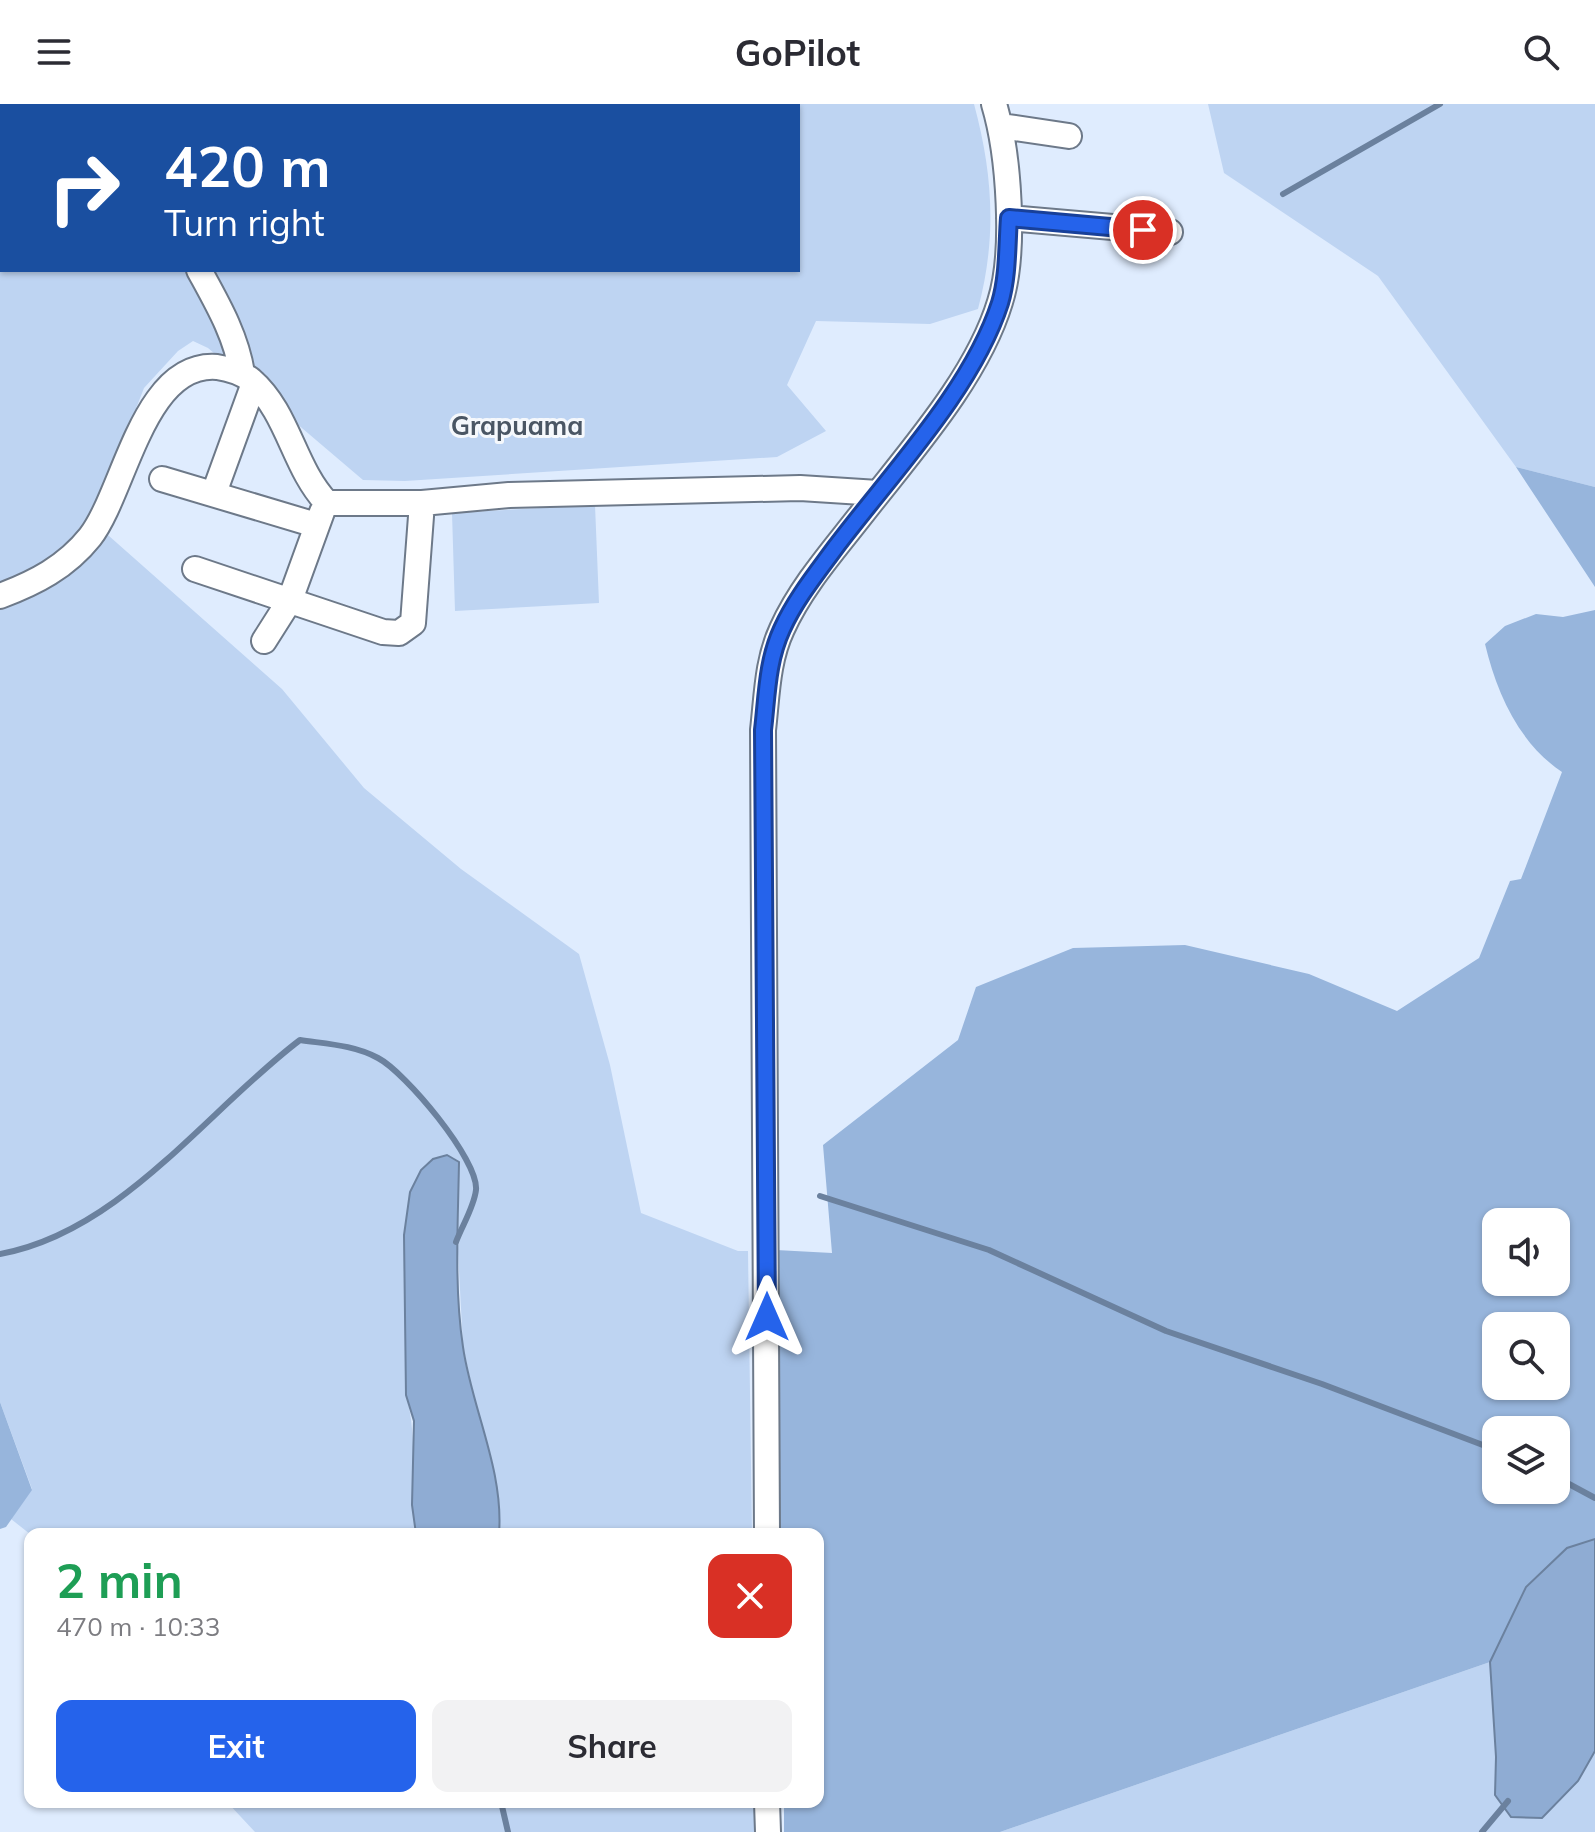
<!DOCTYPE html>
<html lang="en">
<head>
<meta charset="utf-8">
<style>
	:root { --surface:#fff; --page:#f2f2f3; --text:#2b2b33; --muted:#7c7c81; --accent:#2563eb }
	body { margin:0; font-family:Mulish,sans-serif; background:var(--page); color:var(--text); height:100vh; display:flex; flex-direction:column; font-size:30px; white-space:nowrap }
	* { box-sizing:border-box; margin:0 }
	p { font-size:26px; color:var(--muted) }
	.icon { flex:none; width:44px; height:44px; fill:none; stroke:currentColor; stroke-width:2; stroke-linecap:round; stroke-linejoin:round }
	.map { position:relative; flex:1; overflow:hidden }
	.drawer { position:absolute; left:24px; top:1424px; width:800px; height:280px; display:flex; flex-direction:column; background:var(--surface); border-radius:16px; box-shadow:0 2px 6px #0004 }
	.drawer>* { flex:none }
	.hud { position:absolute; left:0px; top:0px; width:800px; height:168px; box-shadow:0 2px 6px #0004; background:#1a4fa0; color:#fff; overflow:hidden }
	.fabs { position:absolute; left:1482px; top:1104px; display:grid; gap:16px }
	.fabs a { display:grid; place-items:center; width:88px; height:88px; border-radius:16px; background:var(--surface); box-shadow:0 2px 6px #0004; font-size:40px }
	.pin { position:absolute; display:grid; place-items:center; width:68px; height:68px; color:#fff; margin:-34px; border:4px solid #fff; border-radius:50%; box-shadow:0 2px 8px #0007 }
	.me { position:absolute; width:88px; margin:-44px; rotate:0deg; stroke-linejoin:round; filter:drop-shadow(0 0 6px #0008) }
	.turn { display:flex; align-items:center; gap:28px; height:168px; padding:0 32px; font-size:36px }
	.turn .icon { width:104px; height:104px; stroke-width:2.5 }
	.turn b { display:block; font-size:56px; line-height:68px }
	.round { display:grid; place-items:center; flex:none; width:84px; height:84px; border-radius:16px; background:var(--page) }
	.head { display:flex; align-items:center; justify-content:space-between; height:136px; padding:0 32px }
	h1 { font-size:48px; font-weight:700; line-height:60px; color:#1e9e55 }
	.primary-button { display:flex; gap:16px; margin-top:auto; padding:16px 32px }
	.primary-button a { flex:1; height:92px; border-radius:16px; background:var(--accent); color:#fff; font-size:32px; font-weight:700; line-height:92px; text-align:center }
	.primary-button a+a { background:var(--page); color:var(--text) }
	header { display:flex; justify-content:space-between; align-items:center; height:104px; padding:0 32px; background:var(--surface); font-size:36px; font-weight:700 }
	.map>svg:first-child { display:block }
	.green { fill:#bed4f2; fill-rule:evenodd }
	.forest { fill:#97b5dc; fill-rule:evenodd }
	.water { fill:#8facd3; stroke:#6b819e; stroke-width:2 }
	.lines { fill:none; stroke-linecap:round; stroke-linejoin:round }
	.stream { stroke:#6b819e; stroke-width:6 }
	.minor-casing { stroke:#6d7989; stroke-width:28 }
	.minor { stroke:#fff; stroke-width:24 }
	.route-casing { stroke:#184099; stroke-width:20 }
	.route { stroke:#2563eb; stroke-width:14 }
	.labels { text-anchor:middle; stroke-width:6; stroke-linejoin:round; paint-order:stroke }
	.quarter-label { font-size:26px; font-weight:bold; fill:#4a5664; stroke:#f5f8fc }
</style>
</head>
<body>
<header><svg class="icon" aria-label="menu" viewBox="0 0 24 24"><path d="M4 6h16M4 12h16M4 18h16"/></svg>GoPilot<svg class="icon" aria-label="search" viewBox="0 0 24 24"><circle cx="10" cy="10" r="6"/><path d="M15 15l6 6"/></svg></header>
<div class="map">
<svg width="1595" height="1728" viewBox="0 0 1595 1728">
	<rect width="100%" height="100%" fill="#dfecfe"/>
	<path class="green" d="M0,0H974C993,70 997,134 978,205L930,220L816,217L787,281L826,327L777,353L405,377L363,376L208,244L193,237L178,247L144,284L114,361L100,424L282,585L364,684L461,765L579,850L610,961L641,1109L738,1147H748L752,1430H499L500,1411L463,1242L458,1148L459,1058L432,1055L421,1066L410,1088L406,1291C419,1336 409,1383 416,1430H30L11,1415L32,1385L0,1298ZM2,2H798V166H2Z
		M1208,0H1595V383L1516,363L1378,172L1224,69Z
		M595,401L599,499L455,507L452,409Z
		M1490,1558L1496,1653L1495,1691L1578,1677L1595,1647V1728H1000Z
		M227,1698H756V1728H255Z"/>
	<path class="forest" d="M1516,363L1595,383V483Z
		M1595,506V1435L1567,1444L1526,1483L1490,1558L1000,1728H784V1698H818V1430H780L776,1146L832,1149L823,1041L958,936L976,883L1073,844L1185,841L1309,870L1397,907L1479,854L1510,777L1521,775L1562,668C1519,639 1497,590 1485,540L1505,522L1536,510L1563,513ZM1496,1118H1556V1178H1496ZM1496,1222H1556V1282H1496ZM1496,1326H1556V1386H1496Z
		M0,1298L32,1386L6,1423L0,1425Z"/>
	<path class="water" d="M447,1051L459,1058C458,1119 454,1183 463,1243C472,1305 504,1366 499,1430H416L412,1401L414,1317L406,1291L404,1131L410,1088L421,1066L433,1055Z
		M1595,1435V1647L1578,1677L1542,1714L1511,1713L1495,1691L1496,1653L1490,1558L1526,1483L1567,1444Z"/>
	<g class="lines">
		<path class="stream" d="M0,83L2,82
			M1283,90L1440,0
			M820,1092L989,1146L1166,1227L1322,1280L1496,1346
			M0,1150C121,1128 206,1007 300,936C327,940 354,941 378,954C405,968 479,1056 476,1086C474,1103 462,1122 456,1138
			M1556,1373L1595,1394
			M501,1698L508,1728
			M1482,1728L1508,1697"/>
		<defs>
			<path id="minor" d="M119,0L120,2
				M1001,22L1069,32
				M1009,114L1170,128
				M199,166C217,199 236,231 242,269
				M162,375L316,421
				M214,389L254,279
				M195,465L383,528L399,529L413,519L422,399
				M0,492C35,479 66,463 90,433C125,388 143,257 217,263C230,265 241,268 251,276C289,309 293,363 327,399H422L509,391L800,384L878,389
				M264,537L290,496L322,408
				M767,1430L763,626C767,592 767,557 782,525C801,483 833,447 861,411C909,349 977,274 1000,198C1016,148 1009,50 994,0
				M767,1698L768,1728"/>
		</defs>
		<use href="#minor" class="minor-casing"/>
		<use href="#minor" class="minor"/>
	</g>
	<g class="lines">
		<defs>
			<path id="route" d="M767,1213L763,626C767,592 767,557 782,525C795,496 816,470 835,444C889,372 972,286 1000,199C1008,173 1007,141 1009,114L1143,126"/>
		</defs>
		<use href="#route" class="route-casing"/>
		<use href="#route" class="route"/>
	</g>
	<g class="labels">
		<g class="quarter-label">
			<text x="517" y="331">Grapuama</text>
		</g>
	</g>
</svg>
<div class="fabs">
<a><svg class="icon" aria-label="sound" viewBox="0 0 24 24"><path d="M4 9h4l5-4v14l-5-4H4zM17 9q2 3 0 6"/></svg></a>
<a><svg class="icon" aria-label="search" viewBox="0 0 24 24"><circle cx="10" cy="10" r="6"/><path d="M15 15l6 6"/></svg></a>
<a><svg class="icon" aria-label="layers" viewBox="0 0 24 24"><path d="M12 4l9 5-9 5-9-5zM3 14l9 5 9-5"/></svg></a>
</div>
<div class="pin" style="left:1143px;top:126px;background:#d93025"><svg class="icon" aria-label="arrive" viewBox="0 0 24 24"><path d="M6 21V4h12l-3 4 3 4H6"/></svg></div>
<svg class="me" style="left:767px;top:1213px" viewBox="-20 -20 40 40"><path d="M0-17L14 15 0 8-14 15z" fill="#2563eb" stroke="#fff" stroke-width="4"/></svg>
<div class="hud">
<div class="turn"><svg class="icon" aria-label="right" viewBox="0 0 24 24"><path d="M7 20v-9h11M14 6l5 5-5 5"/></svg><div><b>420 m</b>Turn right</div></div>
</div>
<section class="drawer">
<div class="head"><div><h1>2 min</h1><p>470 m · 10:33</p></div><a class="round" style="background:#d93025;color:#fff"><svg class="icon" aria-label="close" viewBox="0 0 24 24"><path d="M6 6l12 12M18 6L6 18"/></svg></a></div>
<div class="primary-button"><a>Exit</a><a>Share</a></div>
</section>
</div>
</body>
</html>
